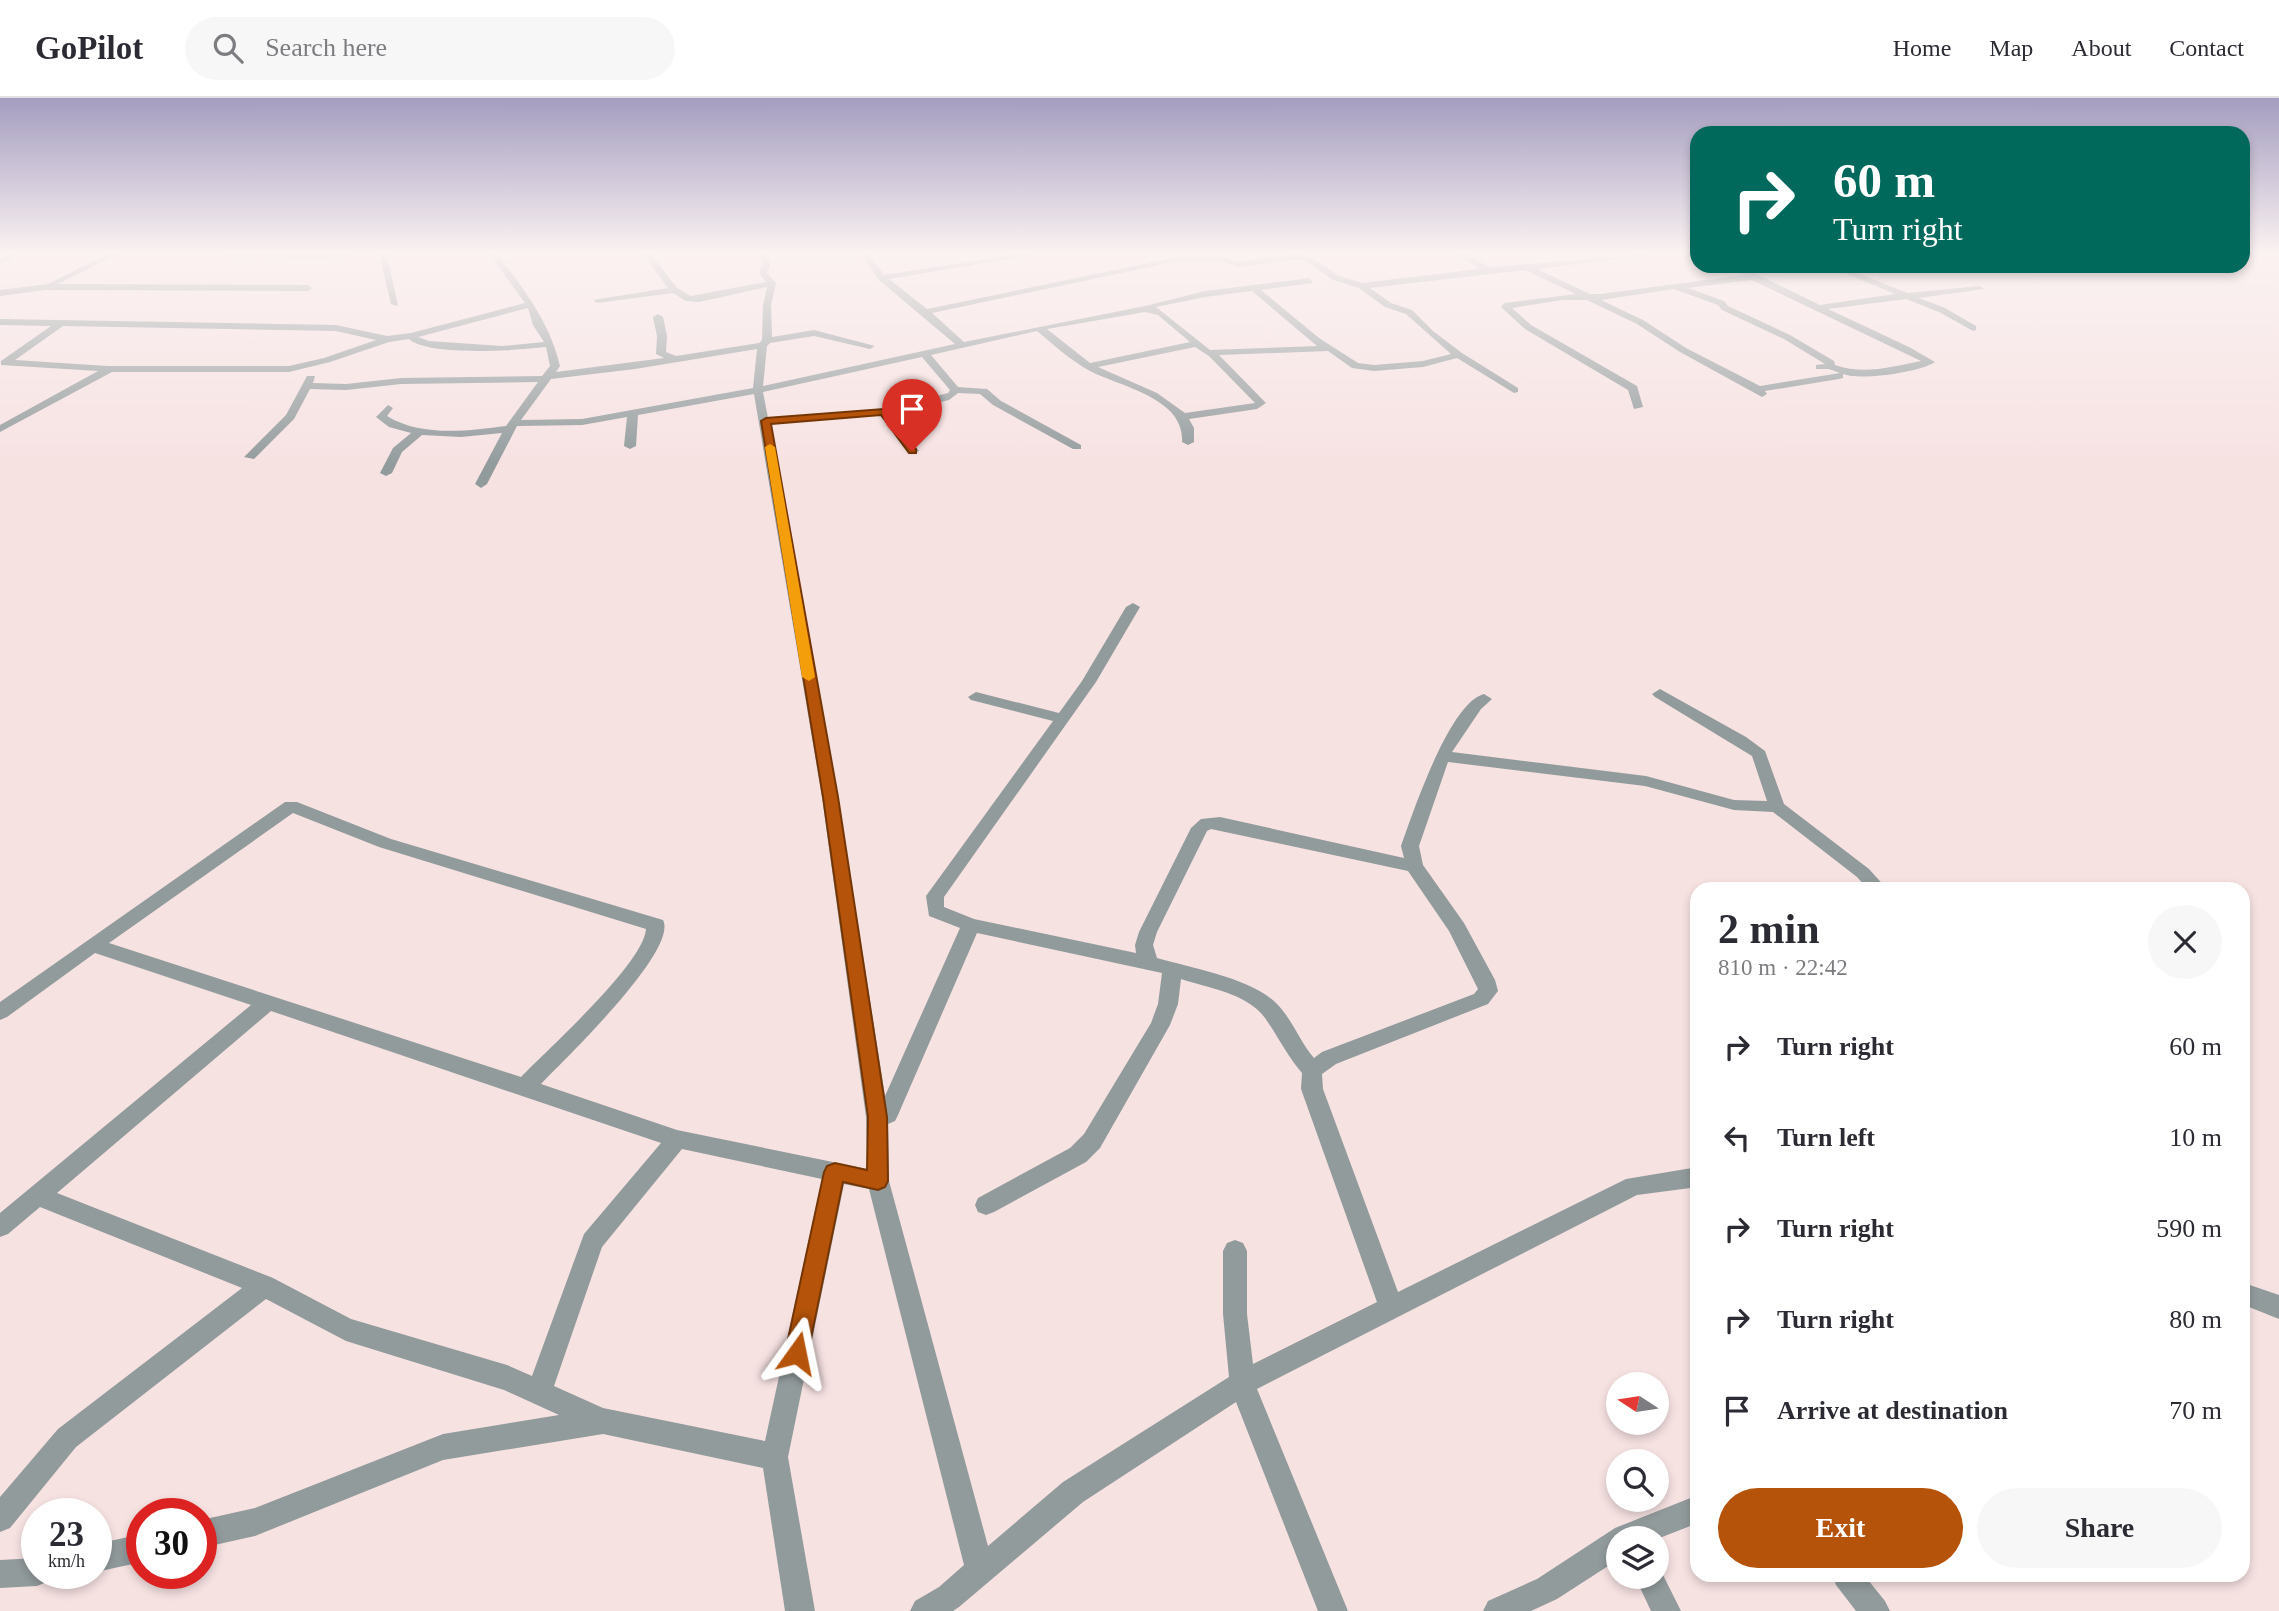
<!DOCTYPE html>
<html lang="en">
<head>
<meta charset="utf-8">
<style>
	:root { --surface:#fff; --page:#f7f7f7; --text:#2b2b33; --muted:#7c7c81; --line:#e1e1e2; --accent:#b45309 }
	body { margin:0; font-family:Georgia,serif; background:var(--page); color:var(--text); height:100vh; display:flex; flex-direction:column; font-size:26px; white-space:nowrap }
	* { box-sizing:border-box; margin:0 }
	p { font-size:23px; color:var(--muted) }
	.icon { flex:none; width:38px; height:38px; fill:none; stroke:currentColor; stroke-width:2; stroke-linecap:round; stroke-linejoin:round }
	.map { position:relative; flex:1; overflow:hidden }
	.sheet { position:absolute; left:1690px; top:784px; width:560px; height:700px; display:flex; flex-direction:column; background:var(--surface); border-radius:21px; box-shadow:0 4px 10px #0003 }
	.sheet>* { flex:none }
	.banner { position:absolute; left:1690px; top:28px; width:560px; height:147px; border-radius:21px; box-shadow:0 4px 10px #0003; background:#00695c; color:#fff; overflow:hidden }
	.needle { width:46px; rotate:282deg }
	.tools { position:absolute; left:1606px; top:1274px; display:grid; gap:14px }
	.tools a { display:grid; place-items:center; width:63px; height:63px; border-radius:50%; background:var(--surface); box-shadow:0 4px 10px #0003; font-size:35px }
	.speed { position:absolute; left:21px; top:1400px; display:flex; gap:14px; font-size:35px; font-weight:700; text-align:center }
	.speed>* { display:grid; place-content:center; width:91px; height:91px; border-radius:50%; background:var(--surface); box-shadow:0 4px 10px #0003; line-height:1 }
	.speed small { font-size:18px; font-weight:400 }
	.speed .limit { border:10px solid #d22; background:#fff; color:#111 }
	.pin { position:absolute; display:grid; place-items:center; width:60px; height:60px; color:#fff; margin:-72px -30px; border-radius:50% 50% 50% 0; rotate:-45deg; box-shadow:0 0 7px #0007 }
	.pin .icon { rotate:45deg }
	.me { position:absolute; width:77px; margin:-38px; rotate:12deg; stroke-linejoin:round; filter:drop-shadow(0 0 5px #0008) }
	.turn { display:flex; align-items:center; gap:24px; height:147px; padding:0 28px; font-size:32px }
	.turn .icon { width:91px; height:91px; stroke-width:2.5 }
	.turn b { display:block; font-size:49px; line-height:60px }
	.round { display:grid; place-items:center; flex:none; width:74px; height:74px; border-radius:37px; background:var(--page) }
	.summary { display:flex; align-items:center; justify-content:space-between; height:119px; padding:0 28px }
	h1 { font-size:42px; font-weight:700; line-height:52px }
	.button { display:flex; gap:14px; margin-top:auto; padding:14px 28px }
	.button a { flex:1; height:80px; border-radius:42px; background:var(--accent); color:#fff; font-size:28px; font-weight:700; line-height:80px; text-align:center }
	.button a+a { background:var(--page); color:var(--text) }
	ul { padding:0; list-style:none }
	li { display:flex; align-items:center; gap:21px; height:91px; padding:0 28px }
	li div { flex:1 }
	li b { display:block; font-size:26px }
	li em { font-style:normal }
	header { display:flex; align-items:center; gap:42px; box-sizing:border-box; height:98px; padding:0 35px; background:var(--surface); border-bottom:2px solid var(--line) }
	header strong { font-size:33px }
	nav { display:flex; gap:38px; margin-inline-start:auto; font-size:24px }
	.search { width:490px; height:63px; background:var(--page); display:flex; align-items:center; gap:18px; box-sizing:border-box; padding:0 24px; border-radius:38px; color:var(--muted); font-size:26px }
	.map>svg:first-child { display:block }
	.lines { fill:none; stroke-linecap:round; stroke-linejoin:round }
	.minor { fill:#929b9c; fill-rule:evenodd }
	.route { fill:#b45309; stroke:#753606; stroke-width:2 }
	.slow { fill:#f59e0b }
</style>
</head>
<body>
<header>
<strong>GoPilot</strong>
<div class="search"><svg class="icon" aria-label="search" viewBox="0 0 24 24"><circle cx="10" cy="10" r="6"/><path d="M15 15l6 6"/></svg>Search here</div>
<nav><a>Home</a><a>Map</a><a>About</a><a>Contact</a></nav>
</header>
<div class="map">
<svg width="2279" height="1513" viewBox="0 0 2279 1513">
	<rect width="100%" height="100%" fill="#f7e2e2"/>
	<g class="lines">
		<path class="minor" d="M11,156H21L0,166V161Z
			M108,156H118L58,186L308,187L312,190L308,193L46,192L0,198V192L48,186Z
			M224,156H365L321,161L228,158Z
			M379,156H387L398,208L391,206Z
			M489,156H497C524,191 550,225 560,268L556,274L664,260L656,256L657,238L653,219L658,216L663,219L667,238L666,254L676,258L759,245L762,242L763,207L767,189L699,204L686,203L673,195L597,205L593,202L668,190L643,156H651L677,190L691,198L766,184L759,175L762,167L759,156H767L770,167L767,175L776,185L771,207L772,239L814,232L875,248L870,251L814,238L770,245L767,248L763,288L955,246L879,182L861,156H869L884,177L1019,156H1038L889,181L927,211L1178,159H1221L1240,164L1296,156L1309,158L1339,178L1362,185L1479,171L1457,156H1466L1489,169L1657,156L1537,171L1590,196H1600L1744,177L1730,168H1740L1820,207L1895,196L1828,168H1839L1908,195L1980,188L1984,191L1919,200L1945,210L1976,228V232L1973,233L1939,214L1906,201L1828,211L1909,249L1935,264C1920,274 1861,283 1843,276V280L1839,281L1765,293L1767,296L1762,299L1680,254L1637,226L1587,202H1562L1512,210L1531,227L1637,288L1643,309L1634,311L1628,292L1525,231L1502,210L1501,208L1505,205L1576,196L1525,172L1370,190L1391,205L1412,212L1433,233L1462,255L1518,290V294L1514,295L1457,260L1423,269L1374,273L1352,270L1328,253L1219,257L1266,305L1257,311L1189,321L1194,330V344L1188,347L1182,344C1185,300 1121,289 1090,273C1070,262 1054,247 1037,233L931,257L958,289L987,291L1001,303L1081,347V351H1073L993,307L980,296L958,295L949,302L891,316L919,353L913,356L909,355L881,317L769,326L838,699L885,998L960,830L929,818L926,798L1053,623L971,602L968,599L976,594L1059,615L1082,583L1126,509L1133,505L1140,509L1096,584L944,799V809L974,821L1136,855L1135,847L1139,834L1191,730L1201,721L1220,719L1404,760L1401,748C1413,715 1449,605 1484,596L1492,601L1481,611L1452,654L1646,678L1734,702L1767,703L1752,658L1655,599L1652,596L1660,591L1746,639L1765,653L1784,706L1869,771L1887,791H1868L1857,779L1773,714L1734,712L1645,688L1448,664L1419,748L1423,767L1464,825L1495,882L1498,893L1488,906L1336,966L1322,976L1323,991L1398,1194L1626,1081L1698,1069V1089L1637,1097L1257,1291L1348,1513H1318L1236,1304L1083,1404L959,1509L953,1513H910L915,1503L939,1489L964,1467L869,1091L844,1086L788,1359L815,1513H785L763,1370L603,1336L443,1362L255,1438L201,1450V1422L255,1410L443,1336L559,1317L504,1292L346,1243L266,1201L76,1349L10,1430L0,1434V1399L58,1331L242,1190L40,1109L8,1136L0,1139V1115L251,907L95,855L7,919L0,922V904L285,704H297L391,741L663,822C679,852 564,962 541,986L677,1032L867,1071L866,1019L822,699L754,296L638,317L636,348L630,351L624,348L627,319L582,327L517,328L487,386L481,390L475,386L502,335L461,339L422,337L402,354L392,375L386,378L380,375L393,350L411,335L389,329L376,319L388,307L393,310L387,318C421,339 467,333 506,328L538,284L401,286L346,292L310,291L294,321L254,361L244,359L286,317L307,278H315L313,285L346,286L401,280L542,278L550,268L546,249C518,252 429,259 409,241L389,244L330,264L289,274H112L0,334V327L98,273L1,267V263L51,228L0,227V221L336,227L387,238L411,235L525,205ZM1288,162H1304L1333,182L1359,190L1385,209L1406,216L1451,256L1423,263L1374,267L1358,265L1319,240L1261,192L1313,185L1310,180L1205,193L1145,208L964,244L932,215L1178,163H1220L1239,169ZM1752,182L1921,263C1891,269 1864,277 1835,267L1834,263L1790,237L1728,208L1724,203L1688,190ZM1674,191L1718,207L1722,212L1784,241L1825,266L1816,267V271H1829L1840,275L1760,288L1686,250L1643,222L1601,202ZM1252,193L1317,248L1210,252L1156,209L1205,199ZM528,210L533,227L544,244L502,248L429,243L418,239ZM1145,214L1158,217L1190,244L1090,265L1047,231ZM63,228L336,233L376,242L324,260L289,268H108L15,262ZM1195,249L1209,258L1255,305L1185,315L1157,295L1098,269ZM757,251L753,290L582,321L521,322L551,281L635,271ZM922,259L950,292L948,295L884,311L768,320L763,294ZM293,715L379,749L646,831C644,865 548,951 521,979L109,845ZM1211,731L1408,773L1449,833L1478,891L1474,896L1322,954L1314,960C1300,944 1292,921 1277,906C1252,880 1191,870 1157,860L1153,847L1157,834L1207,733ZM977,835L1162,875L1158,906L1151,925L1084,1036L1070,1050L978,1100L975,1107L978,1114L986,1117L994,1114L1086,1064L1100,1050L1170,927L1178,906L1181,881C1208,890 1247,895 1265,920C1278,938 1287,958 1302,975L1301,991L1377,1204L1253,1266L1247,1216V1153L1243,1145L1235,1142L1227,1145L1223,1153V1216L1229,1279L1063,1384L988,1448L889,1083L888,1026L895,1023L898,1017ZM271,913L661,1045L584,1136L532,1278L507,1267L351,1221L273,1180L57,1095ZM682,1051L822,1081L765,1343L603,1310L554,1288L602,1149Z
			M2244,1185L2279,1197V1221L2244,1207Z
			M1698,1397V1425L1657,1441L1619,1440V1461L1557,1501L1531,1513H1483L1488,1503L1537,1481L1615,1430Z
			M142,1436V1464L96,1474V1446Z
			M37,1460V1475H51L47,1484L37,1488L0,1490V1462Z
			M1657,1468L1659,1469L1681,1513H1651L1635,1479H1657Z
			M1832,1477H1864L1885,1503L1890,1513H1856L1836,1487Z"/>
	</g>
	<linearGradient id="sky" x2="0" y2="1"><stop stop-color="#a49dbf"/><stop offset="0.42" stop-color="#fbf2f2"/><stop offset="1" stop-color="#fbf2f2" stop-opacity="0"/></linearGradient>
	<rect width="2279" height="368" fill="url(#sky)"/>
	<path class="route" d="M884,311L887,312L916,351V355H909L881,317L771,326L838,699L887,1019L888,1083L885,1089L878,1092L843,1084L808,1255L805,1263L797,1266L789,1263L785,1255L824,1074L827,1068L835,1065L867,1072L868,1019L823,699L761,323L766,320Z"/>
	<path class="slow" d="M770,346L775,349L815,579L809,583L802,579L765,349Z"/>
</svg>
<div class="tools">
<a><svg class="needle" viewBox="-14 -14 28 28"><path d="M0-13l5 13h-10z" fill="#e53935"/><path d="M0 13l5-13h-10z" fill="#7c7c81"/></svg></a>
<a><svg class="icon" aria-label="search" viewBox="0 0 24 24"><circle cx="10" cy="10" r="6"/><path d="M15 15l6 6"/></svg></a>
<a><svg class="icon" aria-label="layers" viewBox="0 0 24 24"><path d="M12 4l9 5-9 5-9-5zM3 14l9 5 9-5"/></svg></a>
</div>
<div class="speed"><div>23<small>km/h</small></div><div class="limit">30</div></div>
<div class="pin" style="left:912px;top:353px;background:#d93025"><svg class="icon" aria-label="arrive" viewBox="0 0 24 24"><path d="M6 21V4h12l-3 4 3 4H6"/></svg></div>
<svg class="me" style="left:797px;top:1255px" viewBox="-20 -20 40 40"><path d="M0-17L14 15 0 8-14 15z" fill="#b45309" stroke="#fff" stroke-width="4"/></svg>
<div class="banner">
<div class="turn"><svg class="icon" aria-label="right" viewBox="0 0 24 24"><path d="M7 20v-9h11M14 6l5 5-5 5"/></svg><div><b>60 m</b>Turn right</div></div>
</div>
<section class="sheet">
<div class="summary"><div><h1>2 min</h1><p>810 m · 22:42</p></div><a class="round"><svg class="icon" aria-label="close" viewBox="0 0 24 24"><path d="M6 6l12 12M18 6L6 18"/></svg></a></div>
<ul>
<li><svg class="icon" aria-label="right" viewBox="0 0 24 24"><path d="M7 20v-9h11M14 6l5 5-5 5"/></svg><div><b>Turn right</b></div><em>60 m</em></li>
<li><svg class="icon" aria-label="left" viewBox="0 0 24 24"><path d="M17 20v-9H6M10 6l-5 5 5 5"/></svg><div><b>Turn left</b></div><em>10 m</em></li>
<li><svg class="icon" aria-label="right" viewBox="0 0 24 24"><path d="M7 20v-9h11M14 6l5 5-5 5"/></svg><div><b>Turn right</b></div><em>590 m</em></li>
<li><svg class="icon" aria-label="right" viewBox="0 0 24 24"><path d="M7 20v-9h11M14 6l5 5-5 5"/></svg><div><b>Turn right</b></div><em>80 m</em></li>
<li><svg class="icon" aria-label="arrive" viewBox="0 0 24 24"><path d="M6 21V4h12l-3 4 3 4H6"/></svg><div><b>Arrive at destination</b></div><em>70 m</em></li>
</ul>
<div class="button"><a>Exit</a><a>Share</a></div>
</section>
</div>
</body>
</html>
